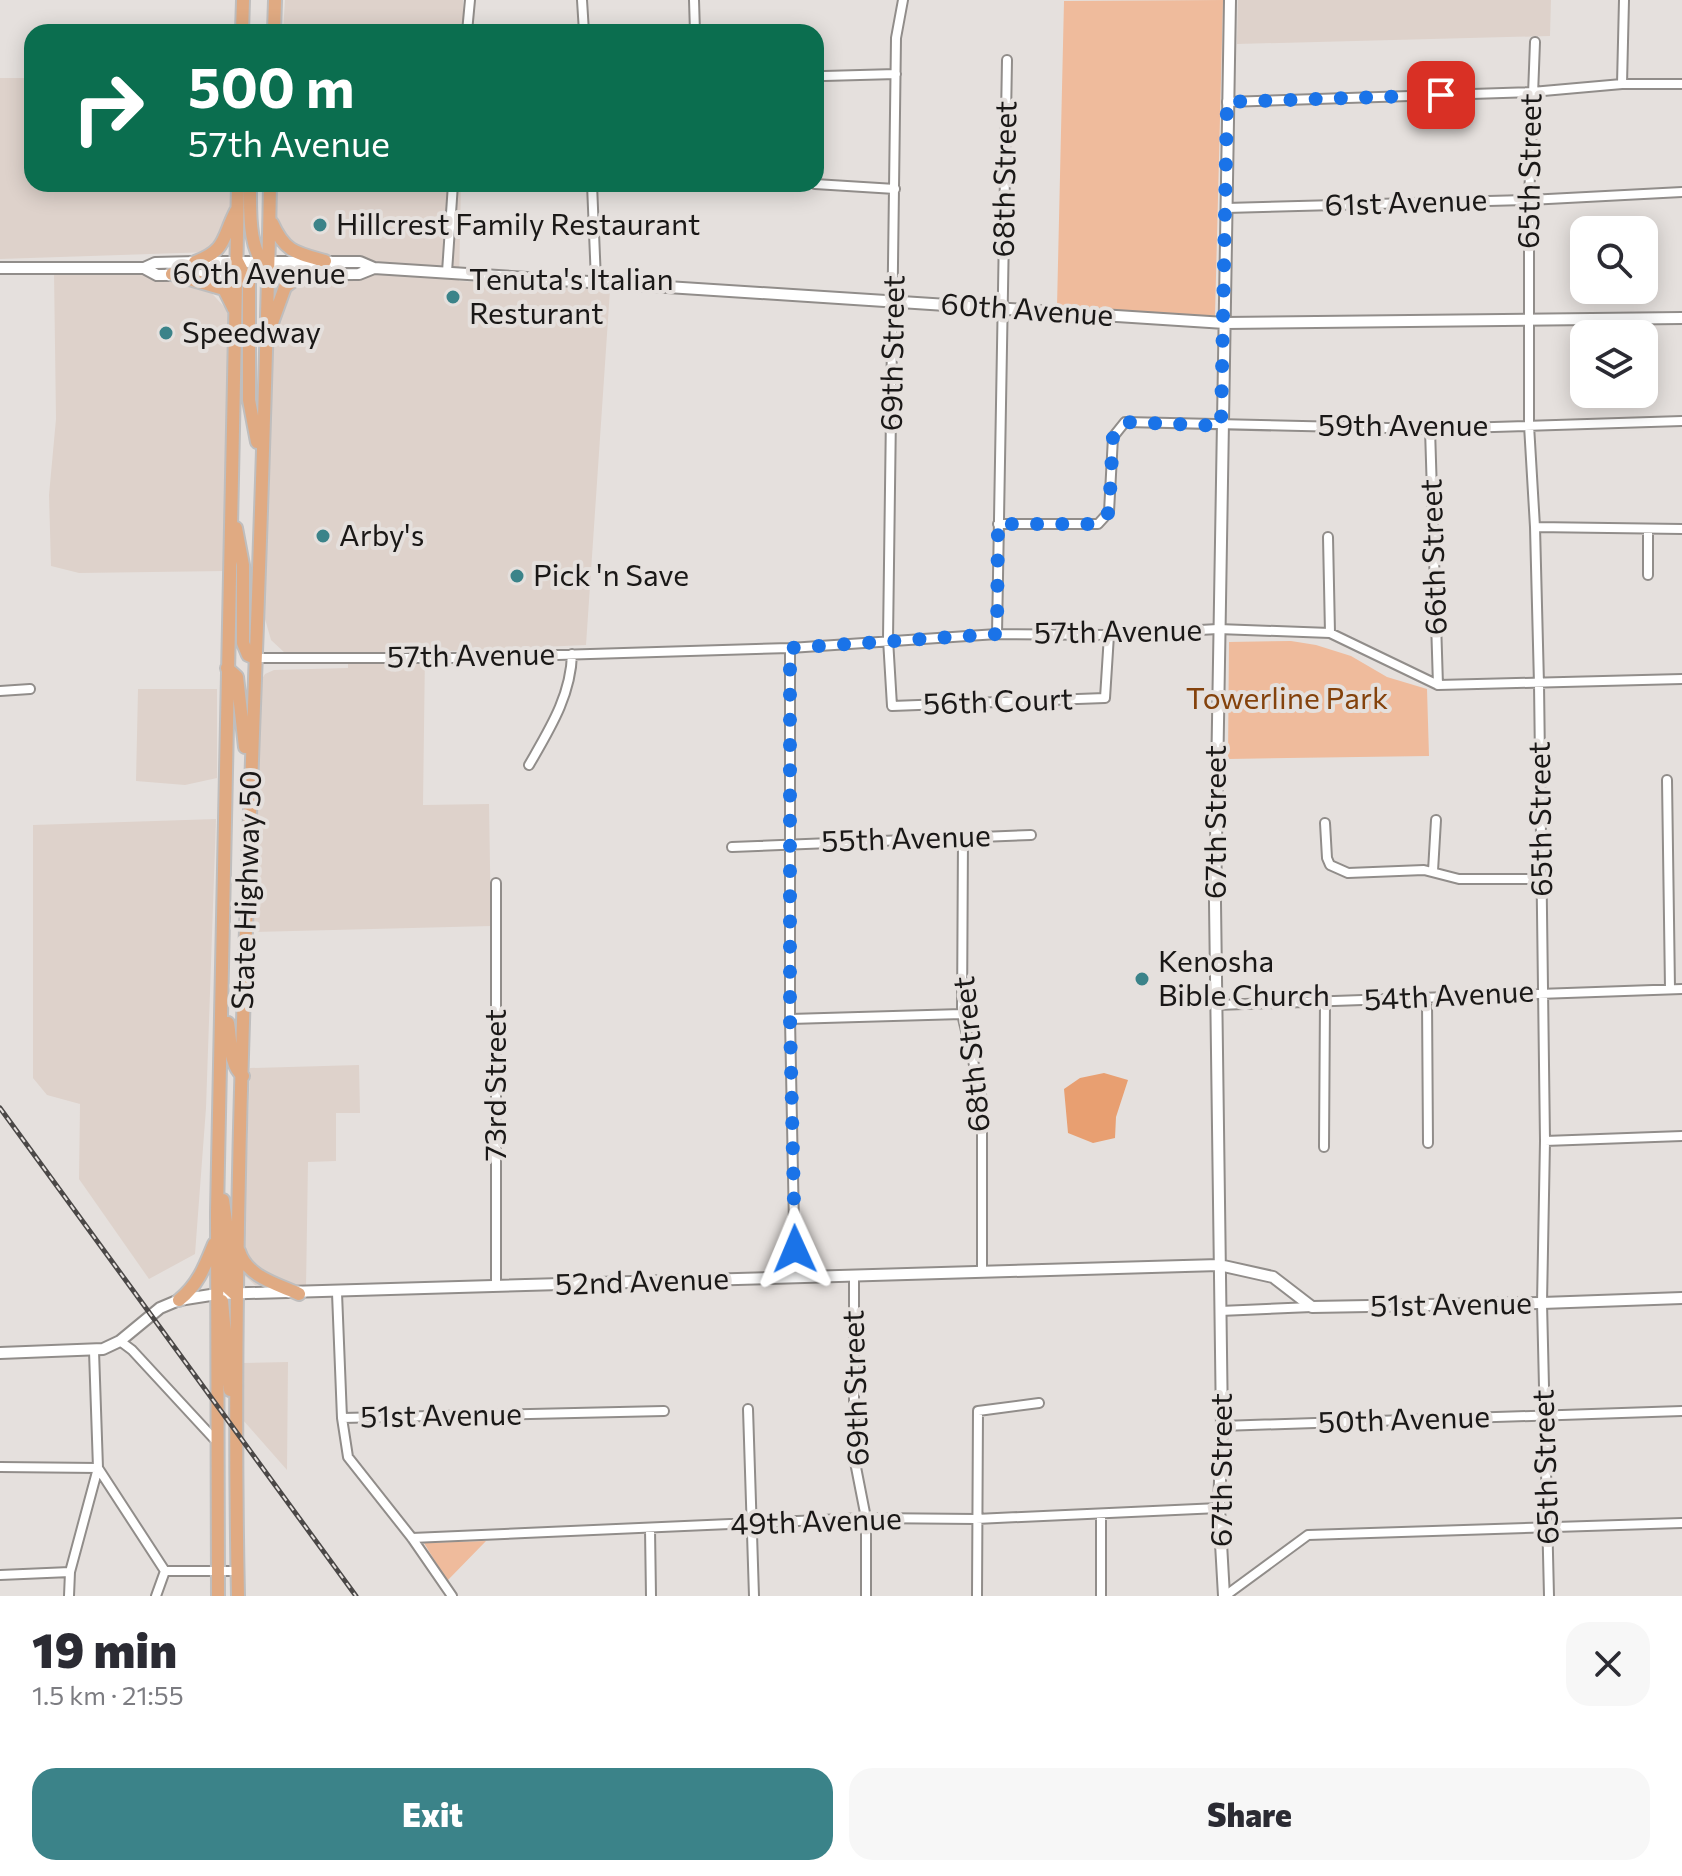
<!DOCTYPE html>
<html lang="en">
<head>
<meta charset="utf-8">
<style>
	:root { --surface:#fff; --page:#f7f7f7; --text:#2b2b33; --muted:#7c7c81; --accent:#3b8389 }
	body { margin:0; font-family:Commissioner,sans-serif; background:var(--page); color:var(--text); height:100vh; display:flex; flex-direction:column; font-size:30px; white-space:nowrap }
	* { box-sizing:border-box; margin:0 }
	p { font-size:26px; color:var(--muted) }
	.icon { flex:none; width:44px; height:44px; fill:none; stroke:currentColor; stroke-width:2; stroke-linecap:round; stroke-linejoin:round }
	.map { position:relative; height:1596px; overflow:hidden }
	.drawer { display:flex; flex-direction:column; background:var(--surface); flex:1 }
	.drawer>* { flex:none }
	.top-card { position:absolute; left:24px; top:24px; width:800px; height:168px; border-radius:24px; box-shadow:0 4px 20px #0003; background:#0b6e4f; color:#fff; overflow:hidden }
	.fabs { position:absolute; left:1570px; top:216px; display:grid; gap:16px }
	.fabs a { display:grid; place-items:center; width:88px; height:88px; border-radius:16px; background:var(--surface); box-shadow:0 4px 20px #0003; font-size:40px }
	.pin { position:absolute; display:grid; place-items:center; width:68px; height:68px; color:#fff; margin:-34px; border-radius:16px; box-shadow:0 4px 12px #0006 }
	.me { position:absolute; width:88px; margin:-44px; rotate:359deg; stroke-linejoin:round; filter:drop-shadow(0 0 6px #0008) }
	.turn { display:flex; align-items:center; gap:28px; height:168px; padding:0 32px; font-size:36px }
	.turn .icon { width:104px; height:104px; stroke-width:2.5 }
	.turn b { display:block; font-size:56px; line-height:68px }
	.round { display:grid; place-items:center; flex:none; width:84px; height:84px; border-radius:24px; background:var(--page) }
	.headline { display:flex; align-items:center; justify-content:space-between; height:136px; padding:0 32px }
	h1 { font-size:48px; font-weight:800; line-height:60px }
	.button { display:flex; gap:16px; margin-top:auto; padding:16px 32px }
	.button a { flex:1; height:92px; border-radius:24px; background:var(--accent); color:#fff; font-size:32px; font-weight:800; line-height:92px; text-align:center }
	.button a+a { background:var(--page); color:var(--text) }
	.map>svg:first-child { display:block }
	.built { fill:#ded2cb }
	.green { fill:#efbb9c }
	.water { fill:#e89f71 }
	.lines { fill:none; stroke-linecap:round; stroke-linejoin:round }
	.minor-casing { stroke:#918d8a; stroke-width:12 }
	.tertiary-casing { stroke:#918d8a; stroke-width:14 }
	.primary-casing { stroke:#bfbebe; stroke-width:16 }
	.minor { stroke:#fff; stroke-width:8 }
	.tertiary { stroke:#fff; stroke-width:10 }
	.primary { stroke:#e0aa82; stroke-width:12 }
	.rail-casing { stroke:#4b4847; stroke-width:5 }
	.rail { stroke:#e5e0dd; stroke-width:2; stroke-dasharray:6; stroke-linecap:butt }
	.route { stroke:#1a73e8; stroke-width:14; stroke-dasharray:0 25.2 }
	.poi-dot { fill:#3b8389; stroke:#e5e0dd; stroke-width:3 }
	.labels { text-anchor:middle; stroke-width:8; stroke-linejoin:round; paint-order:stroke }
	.street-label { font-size:30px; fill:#1a1817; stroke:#e5e0dd }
	.poi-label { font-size:30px; fill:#1a1817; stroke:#e5e0dd; text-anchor:start }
	.park-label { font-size:30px; fill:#84420c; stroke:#e5e0dd }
</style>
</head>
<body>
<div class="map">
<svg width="1682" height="1596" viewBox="0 0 1682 1596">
	<rect width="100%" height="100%" fill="#e5e0dd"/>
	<path class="built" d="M285,0H463V32H283Z
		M1238,0H1551L1550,36L1237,44Z
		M0,78H32V184H236V205L211,252L0,259Z
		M272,184H461L459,281L610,290L586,645L425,652L423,805L489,804L491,926L254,932L259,684L265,674L274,670L348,668V655L285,653L271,640L263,612L271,304L274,291L279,277L355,273V260L324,258L282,248L274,241Z
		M190,270L230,313L225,571L79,573L51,566L49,495L56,419L54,272Z
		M138,689H217V778L185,785L136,781Z
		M216,819L206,1108L195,1254L149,1279L79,1179L80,1104L47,1095L33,1078V825Z
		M359,1065L360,1113H336V1161L308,1162L306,1288L255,1285L245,1276L243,1266L250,1068Z
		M288,1362L287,1470L242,1419L243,1363Z"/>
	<path class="green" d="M1223,0L1215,316L1057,307L1064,1Z
		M1291,641L1316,645L1351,656L1387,677L1427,689L1429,756L1228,759L1229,642Z
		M486,1541L447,1581L424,1543Z"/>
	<path class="water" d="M1104,1073L1128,1080L1116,1117L1115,1138L1093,1143L1068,1133L1064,1089L1080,1078Z"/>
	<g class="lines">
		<defs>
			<path id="minor" d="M582,0L584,32
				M694,0L695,32
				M903,0L896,38L888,639L892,706L1105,698L1109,635
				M467,32L470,0
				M1535,42L1529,200V425L1535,527L1539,684L1545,1141L1542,1303L1549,1596
				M824,76L896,74
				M1622,84L1624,0
				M1227,102L1532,92L1622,84H1682
				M592,184L596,281
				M815,184L895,189
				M1226,208L1529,200L1682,192
				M447,272L453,184
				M1430,429L1438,685
				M998,524H1098L1109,512L1113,437L1125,422L1430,429L1682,421
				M1535,527L1682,529
				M1648,529V575
				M1328,537L1330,633
				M997,634L1007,60
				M790,648V1019L795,1278
				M255,658H458L790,648L997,634L1109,635L1218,629L1330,633L1438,685L1682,679
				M0,691L30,689
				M529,765C549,730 571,696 572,654
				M1667,780L1670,989
				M1325,823L1327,858L1330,865L1348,873L1424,870L1459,879H1542
				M963,837L962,1014L982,1099V1270
				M732,847L1031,835
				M1433,871L1436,820
				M1427,1000L1428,1143
				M1217,1005L1682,989
				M790,1019L962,1014
				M1545,1141L1682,1136
				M1324,1147L1325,1001
				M854,1275V1457L866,1518V1596
				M496,1286V883
				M337,1293L342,1418L348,1457L412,1538L452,1596
				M1220,1311L1312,1307
				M120,1341L132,1350L217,1442
				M748,1409L754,1596
				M342,1418L664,1411
				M1222,1426L1682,1411
				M0,1467L98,1468L165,1571L156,1596
				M650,1529L651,1596
				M412,1538L866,1518L976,1519L1219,1508
				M165,1571H238
				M0,1575L70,1572
				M69,1596L70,1572L98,1468L94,1351
				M977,1596L978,1411L1039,1403
				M1101,1596V1514
				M1225,1596L1308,1535L1682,1523"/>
			<path id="tertiary" d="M0,268H144L155,263L195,262H360L374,268L1225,323L1682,318
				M144,268L157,275L359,274L374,268
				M0,1353L103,1349L120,1341L160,1308L179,1300L217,1294L1219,1265L1273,1277L1312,1307L1542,1303L1682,1298
				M1224,1596L1219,1508L1222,1426L1215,903L1230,0"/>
			<path id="primary" d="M242,32L243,0
				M274,32L275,0
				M250,184C250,216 248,249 270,274
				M272,223C285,252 296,253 325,261
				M237,261L249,284V400L257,442
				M195,262C227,250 222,238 236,211
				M172,274L224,289L234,309
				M272,323L285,287L302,274
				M236,528L243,565V643L248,655L255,658
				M227,668L237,677L245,747
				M228,1023C231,1040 229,1065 243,1076
				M223,1200L227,1229L226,1286L236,1295
				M239,1251C247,1277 277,1284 299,1294
				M179,1300C198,1285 205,1266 214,1244
				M222,1301L230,1390
				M218,1596L217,1212L238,184
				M238,1596C228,1125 262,655 270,184"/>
		</defs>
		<use href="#minor" class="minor-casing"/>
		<use href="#tertiary" class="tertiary-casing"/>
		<use href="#primary" class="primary-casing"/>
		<use href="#minor" class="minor"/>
		<use href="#tertiary" class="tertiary"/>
		<use href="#primary" class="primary"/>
		<defs>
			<path id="rail" d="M0,1108L356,1596"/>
		</defs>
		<use href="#rail" class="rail-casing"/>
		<use href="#rail" class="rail"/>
	</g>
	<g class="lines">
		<path class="route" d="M795,1249L790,1019V648L997,634L998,524H1098L1109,512L1113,437L1125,422L1221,426L1227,102L1441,95"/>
	</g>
	<g class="poi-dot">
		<circle cx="320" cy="225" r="8"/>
		<circle cx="453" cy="297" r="8"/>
		<circle cx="166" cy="333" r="8"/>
		<circle cx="323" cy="536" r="8"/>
		<circle cx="517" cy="576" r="8"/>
		<circle cx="1142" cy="979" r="8"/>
	</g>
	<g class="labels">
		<g class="street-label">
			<text transform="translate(1530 171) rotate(-89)" y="10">65th Street</text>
			<text transform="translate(1005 179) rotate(-89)" y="10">68th Street</text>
			<text transform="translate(1406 203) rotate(-2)" y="10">61st Avenue</text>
			<text x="259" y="284">60th Avenue</text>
			<text transform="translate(1027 310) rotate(4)" y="10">60th Avenue</text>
			<text transform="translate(893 353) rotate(-89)" y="10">69th Street</text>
			<text x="1403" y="436">59th Avenue</text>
			<text transform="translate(1434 557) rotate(-92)" y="10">66th Street</text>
			<text transform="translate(1118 632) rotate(-1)" y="10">57th Avenue</text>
			<text transform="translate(471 656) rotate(-1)" y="10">57th Avenue</text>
			<text transform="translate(998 702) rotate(-2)" y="10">56th Court</text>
			<text transform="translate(1541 819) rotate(-91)" y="10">65th Street</text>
			<text transform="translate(1216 822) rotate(-90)" y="10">67th Street</text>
			<text transform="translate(906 839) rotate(-2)" y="10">55th Avenue</text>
			<text transform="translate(247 890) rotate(-88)" y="10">State Highway 50</text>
			<text transform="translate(1449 996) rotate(-3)" y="10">54th Avenue</text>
			<text transform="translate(972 1054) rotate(-96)" y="10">68th Street</text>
			<text transform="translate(496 1085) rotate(-90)" y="10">73rd Street</text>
			<text transform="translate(642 1282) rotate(-2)" y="10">52nd Avenue</text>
			<text transform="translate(1451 1305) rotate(-1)" y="10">51st Avenue</text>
			<text transform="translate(856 1388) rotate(-92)" y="10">69th Street</text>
			<text transform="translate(441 1416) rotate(-1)" y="10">51st Avenue</text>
			<text transform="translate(1404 1420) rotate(-2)" y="10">50th Avenue</text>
			<text transform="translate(1546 1467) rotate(-92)" y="10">65th Street</text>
			<text transform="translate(1222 1470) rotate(-90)" y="10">67th Street</text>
			<text transform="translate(816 1522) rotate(-2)" y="10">49th Avenue</text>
		</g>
		<g class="poi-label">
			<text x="336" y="235">Hillcrest Family Restaurant</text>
			<text x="469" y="290">Tenuta's Italian<tspan x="469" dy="34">Resturant</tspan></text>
			<text x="182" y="343">Speedway</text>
			<text x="339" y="546">Arby's</text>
			<text x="533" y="586">Pick 'n Save</text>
			<text x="1158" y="972">Kenosha<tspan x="1158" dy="34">Bible Church</tspan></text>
		</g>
		<g class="park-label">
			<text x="1287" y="709">Towerline Park</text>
		</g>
	</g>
</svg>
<div class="fabs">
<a><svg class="icon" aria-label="search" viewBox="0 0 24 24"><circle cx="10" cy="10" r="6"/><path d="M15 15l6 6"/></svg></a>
<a><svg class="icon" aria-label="layers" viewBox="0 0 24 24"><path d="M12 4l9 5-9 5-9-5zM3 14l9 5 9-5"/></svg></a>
</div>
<div class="pin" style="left:1441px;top:95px;background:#d93025"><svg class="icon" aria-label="arrive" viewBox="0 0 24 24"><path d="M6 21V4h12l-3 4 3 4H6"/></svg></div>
<svg class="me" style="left:795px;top:1249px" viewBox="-20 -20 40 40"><path d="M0-17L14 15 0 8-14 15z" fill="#1a73e8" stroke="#fff" stroke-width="4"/></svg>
<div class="top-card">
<div class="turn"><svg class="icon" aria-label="right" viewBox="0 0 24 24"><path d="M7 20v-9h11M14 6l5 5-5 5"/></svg><div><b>500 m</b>57th Avenue</div></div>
</div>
</div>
<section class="drawer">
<div class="headline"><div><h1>19 min</h1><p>1.5 km · 21:55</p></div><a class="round"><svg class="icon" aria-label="close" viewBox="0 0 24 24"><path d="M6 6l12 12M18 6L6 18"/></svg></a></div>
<div class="button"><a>Exit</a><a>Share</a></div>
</section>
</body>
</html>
